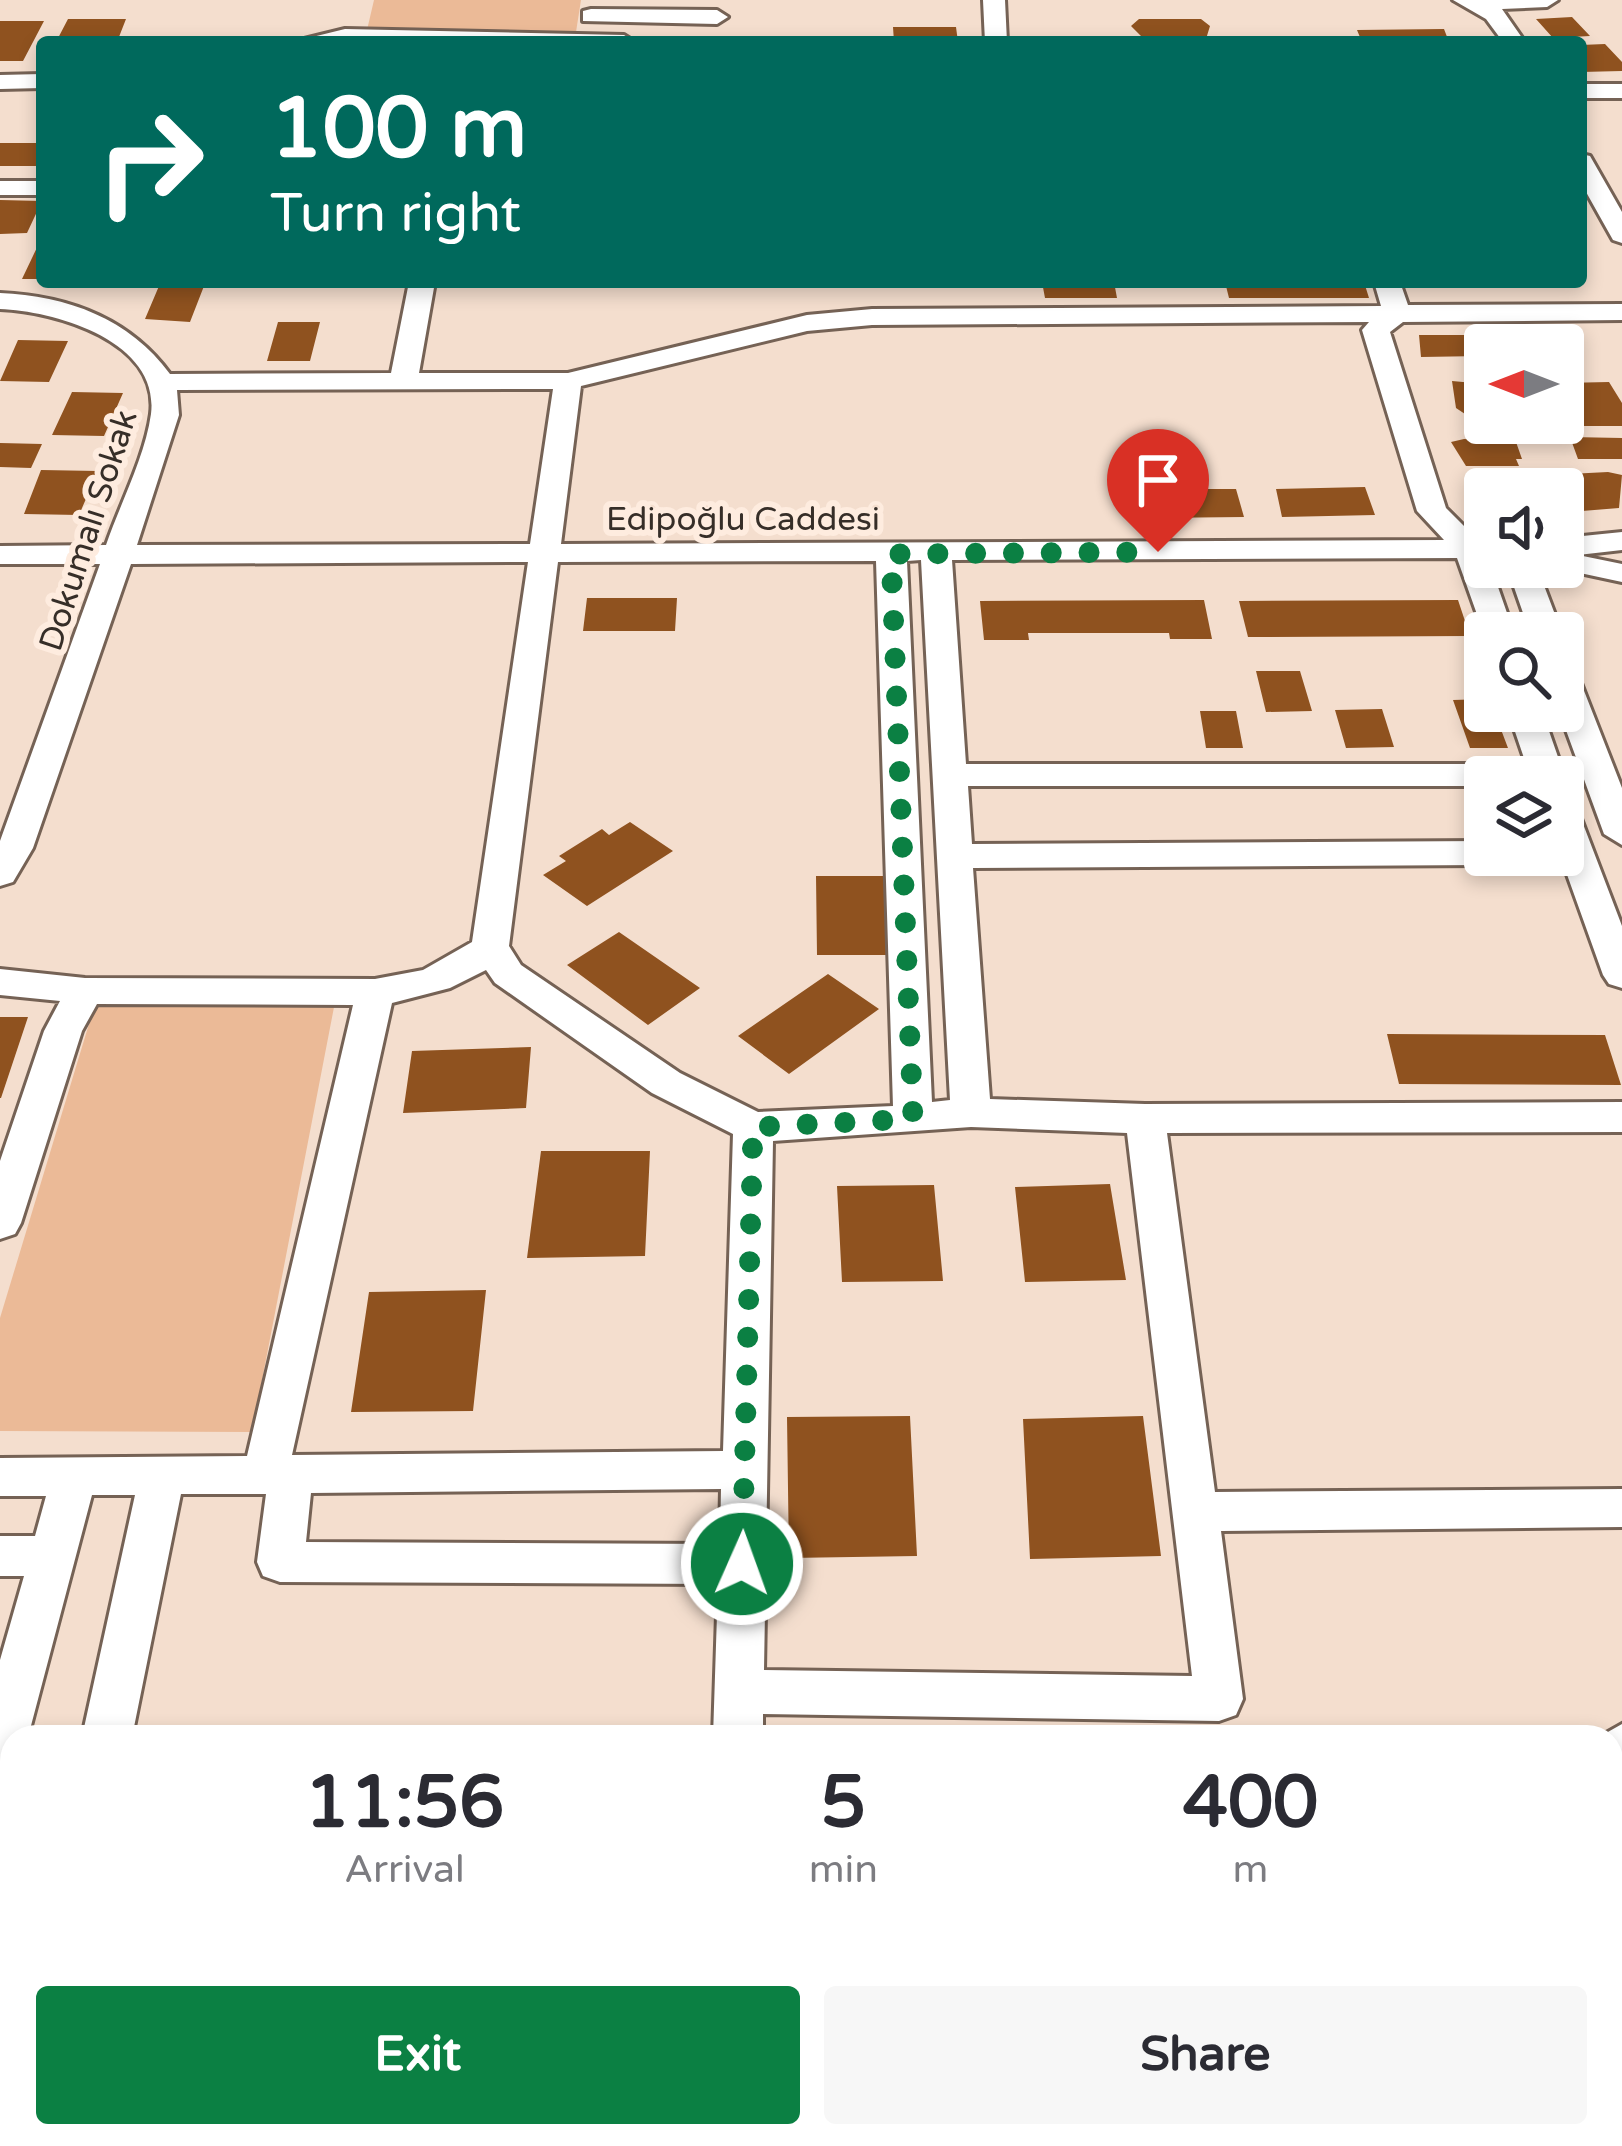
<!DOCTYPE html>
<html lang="en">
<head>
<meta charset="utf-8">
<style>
	:root { --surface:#fff; --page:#f7f7f7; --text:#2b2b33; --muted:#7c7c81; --accent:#0b8043 }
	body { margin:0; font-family:"Varela Round",sans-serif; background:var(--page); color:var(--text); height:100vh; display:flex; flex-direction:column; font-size:45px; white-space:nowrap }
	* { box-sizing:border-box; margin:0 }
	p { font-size:39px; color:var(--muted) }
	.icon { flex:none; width:66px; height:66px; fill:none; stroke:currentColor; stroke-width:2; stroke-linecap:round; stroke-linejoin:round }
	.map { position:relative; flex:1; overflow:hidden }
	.side { position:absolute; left:0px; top:1725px; width:1623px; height:423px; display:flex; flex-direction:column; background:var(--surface); border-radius:36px 36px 0 0; box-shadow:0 6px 18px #0003 }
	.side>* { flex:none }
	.banner { position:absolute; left:36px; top:36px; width:1551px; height:252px; border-radius:12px; box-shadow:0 6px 18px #0003; background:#00695c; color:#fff; overflow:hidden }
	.needle { width:78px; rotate:270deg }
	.tools { position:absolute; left:1464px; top:324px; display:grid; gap:24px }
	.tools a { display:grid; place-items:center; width:120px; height:120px; border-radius:12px; background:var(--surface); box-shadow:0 6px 18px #0003; font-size:60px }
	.pin { position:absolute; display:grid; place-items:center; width:102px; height:102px; color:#fff; margin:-123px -51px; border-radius:50% 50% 50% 0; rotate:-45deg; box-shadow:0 0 12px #0007 }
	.pin .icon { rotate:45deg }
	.me { position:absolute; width:132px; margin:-66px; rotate:2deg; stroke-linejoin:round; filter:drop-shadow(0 0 9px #0008) }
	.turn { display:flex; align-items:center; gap:42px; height:252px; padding:0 36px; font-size:54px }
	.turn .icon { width:156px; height:156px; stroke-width:2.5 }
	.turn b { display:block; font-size:84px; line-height:102px }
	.eta { display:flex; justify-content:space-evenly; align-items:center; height:204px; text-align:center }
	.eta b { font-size:72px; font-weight:800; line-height:84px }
	.primary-button { display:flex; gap:24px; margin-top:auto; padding:24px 36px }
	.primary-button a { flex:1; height:138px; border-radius:12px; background:var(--accent); color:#fff; font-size:48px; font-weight:800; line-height:138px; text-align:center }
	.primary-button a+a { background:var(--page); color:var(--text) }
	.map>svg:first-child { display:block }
	.green { fill:#ebba97 }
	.building { fill:#8f521f }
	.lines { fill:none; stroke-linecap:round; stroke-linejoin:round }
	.minor-casing { stroke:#756255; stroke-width:6 }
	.minor { fill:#fff; fill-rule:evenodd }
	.route { stroke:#0b8043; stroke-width:21; stroke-dasharray:0 37.8 }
	.labels { text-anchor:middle; stroke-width:12; stroke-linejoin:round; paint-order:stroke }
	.far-street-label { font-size:33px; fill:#362e28; stroke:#feecdf }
</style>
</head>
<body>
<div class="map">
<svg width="1622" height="2146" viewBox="0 0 1622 2146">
	<rect width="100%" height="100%" fill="#f4dece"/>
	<path class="green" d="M374,0H581L576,32L367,30Z
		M335,1002L252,1432L0,1431V1318L95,1004Z"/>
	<path class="building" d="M1572,17L1590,36L1553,38L1536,19Z
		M68,19H126L117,42H56Z
		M1139,19H1201L1210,26L1206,39L1143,38L1131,26Z
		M0,21H44L23,61H0Z
		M893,27H956L958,42H894Z
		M1444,29L1449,42H1362L1357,30Z
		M1605,44L1622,62V71L1581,72V45Z
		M0,143H42V166H0Z
		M0,200L42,201L27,233L0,234Z
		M42,237V279H22Z
		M1042,282H1114L1117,298H1045Z
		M1225,282H1364L1369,298H1229Z
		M159,286H204L190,322L145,319Z
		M278,322H320L310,361H267Z
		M1419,335H1468L1482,356L1421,357Z
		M18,340L68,341L49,382L0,381Z
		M1452,381L1485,384V414H1465L1456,408Z
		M1609,382L1622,403V426H1576L1563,383Z
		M72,392L123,393L104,436L52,435Z
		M1570,437L1622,438V459H1578Z
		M1464,439L1516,442L1522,459H1516L1519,466H1466L1451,442Z
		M0,443L42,444L31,468L0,467Z
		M41,470L98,471L79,515L24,514Z
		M1608,472L1622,475L1619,508L1582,511L1563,480H1570L1569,474Z
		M1365,487L1375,515L1282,517L1276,489Z
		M1145,489H1236L1244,517L1150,518Z
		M587,598H677L675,631H583Z
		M1204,600L1212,639H1170L1169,633H1028L1029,640H984L980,601Z
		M1458,600L1470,636L1248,637L1239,601Z
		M1256,671H1300L1312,711L1266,712Z
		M1485,699V711H1494L1508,748H1470L1453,700Z
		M1382,709L1394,747L1346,748L1335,710Z
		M1200,711H1236L1243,748H1206Z
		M630,822L673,851L587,906L543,875L566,861L559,856L602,829L609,835Z
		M816,876H885L888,955H817Z
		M619,932L700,988L648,1025L567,965Z
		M828,974L879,1009L789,1074L738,1036Z
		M0,1017H28L1,1098H0Z
		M1387,1034L1605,1035L1621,1085L1399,1084Z
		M531,1047L526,1108L403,1113L412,1051Z
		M541,1151H650L645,1256L527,1258Z
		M1110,1184L1126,1280L1025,1282L1015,1187Z
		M934,1185L943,1281L842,1282L837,1186Z
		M486,1290L473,1411L351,1412L369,1292Z
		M910,1416L917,1556L789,1558L787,1417Z
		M1143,1416L1161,1556L1030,1559L1023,1419Z"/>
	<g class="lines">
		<defs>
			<path id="minor" d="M983,0H1005L1007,42H985Z
				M1453,0H1558L1547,7L1502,9L1525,42H1503L1486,19Z
				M591,9L717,10L728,17L717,24L583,21V11Z
				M345,29L624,35L635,42H292Z
				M42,74V88L0,89V75Z
				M1581,84H1622V98H1581Z
				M1581,154L1590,156L1622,212V243L1613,240L1581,183Z
				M0,181H42V195H0Z
				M409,282H435L419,373H568L807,315L872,309L1381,306L1374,282H1400L1408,305L1622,304V320L1403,322L1390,332L1446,508L1478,540H1485V567H1491L1514,633H1485V637L1457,558L952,560L966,764H1526L1508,711H1542L1565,777L1563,780L1485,777V786H968L972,844L1485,841V855H1501L1485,865L973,868L990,1099L1145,1104L1622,1102V1132L1167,1133L1215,1492L1622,1489V1527L1221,1531L1243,1699L1236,1715L1219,1721L763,1714V1737H713L718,1584L280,1582L263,1576L257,1562L266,1494H181L132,1737H82L135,1495H92L28,1737H12V1767L0,1772V1660L24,1576H0V1536H35L46,1496H0V1458L247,1456L353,1005L97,1004L82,1031L21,1223L15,1234L0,1239V1161L44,1031L60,1001L0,995V969L85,978L375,979L423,970L472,942L528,562L131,564L33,848L13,882L0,886V841L100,564H0V546L106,545C120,504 145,457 151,414C160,341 55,311 0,309V293C67,296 129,318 170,374L391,373ZM1369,322L1362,330L1417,511L1444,540L561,544L581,386L807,331L872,325ZM553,389L530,544L137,545L179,415L177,390ZM921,560L950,1100L932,1102L907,561ZM876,561L893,1106L758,1112L680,1073L521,965L509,946L558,562ZM486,970L495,983L652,1093L733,1134L723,1451L292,1455L392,1003L450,988ZM971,1127L1127,1133L1192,1676L764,1670L773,1141ZM721,1489L720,1544L306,1542L311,1493Z
				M1622,532V550L1578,555L1622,564V582L1552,567H1563V538Z
				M1507,567H1537L1562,633H1530Z
				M1563,668L1579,678L1622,788V845L1604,834L1559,711Z
				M1563,805L1580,816L1622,926V988L1609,984L1603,975L1560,855Z
				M1622,1724V1779L1611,1783V1737H1599Z
				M1611,1853L1622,1858V1945L1611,1941Z
				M0,2049H12V2103H0Z
				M700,2136H756V2146H700Z"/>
		</defs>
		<use href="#minor" class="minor-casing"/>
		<use href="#minor" class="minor"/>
	</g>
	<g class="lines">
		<path class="route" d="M742,1564L753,1127L913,1119L891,554L1158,552"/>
	</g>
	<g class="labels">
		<g class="far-street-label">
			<text x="743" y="530">Edipoğlu Caddesi</text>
			<text transform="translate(87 530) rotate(-72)" y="12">Dokumalı Sokak</text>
		</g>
	</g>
</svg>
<div class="tools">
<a><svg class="needle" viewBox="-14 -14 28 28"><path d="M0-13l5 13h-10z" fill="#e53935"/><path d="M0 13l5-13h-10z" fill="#7c7c81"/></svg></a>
<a><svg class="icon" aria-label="sound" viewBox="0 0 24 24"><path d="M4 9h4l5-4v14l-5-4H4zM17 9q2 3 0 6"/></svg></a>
<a><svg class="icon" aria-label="search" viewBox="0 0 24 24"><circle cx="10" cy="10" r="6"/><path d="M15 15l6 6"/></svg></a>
<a><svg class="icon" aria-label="layers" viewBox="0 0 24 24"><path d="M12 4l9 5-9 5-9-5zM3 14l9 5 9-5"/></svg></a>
</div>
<div class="pin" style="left:1158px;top:552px;background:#d93025"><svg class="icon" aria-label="arrive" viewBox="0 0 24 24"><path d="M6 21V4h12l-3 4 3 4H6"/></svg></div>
<svg class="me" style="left:742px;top:1564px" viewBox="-20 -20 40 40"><circle r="17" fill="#0b8043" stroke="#fff" stroke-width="3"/><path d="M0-11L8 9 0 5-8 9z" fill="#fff"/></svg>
<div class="banner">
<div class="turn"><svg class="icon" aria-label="right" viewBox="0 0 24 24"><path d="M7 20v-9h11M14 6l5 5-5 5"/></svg><div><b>100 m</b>Turn right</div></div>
</div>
<section class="side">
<div class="eta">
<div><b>11:56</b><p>Arrival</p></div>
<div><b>5</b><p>min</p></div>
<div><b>400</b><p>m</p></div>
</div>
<div class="primary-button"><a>Exit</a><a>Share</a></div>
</section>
</div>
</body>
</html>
